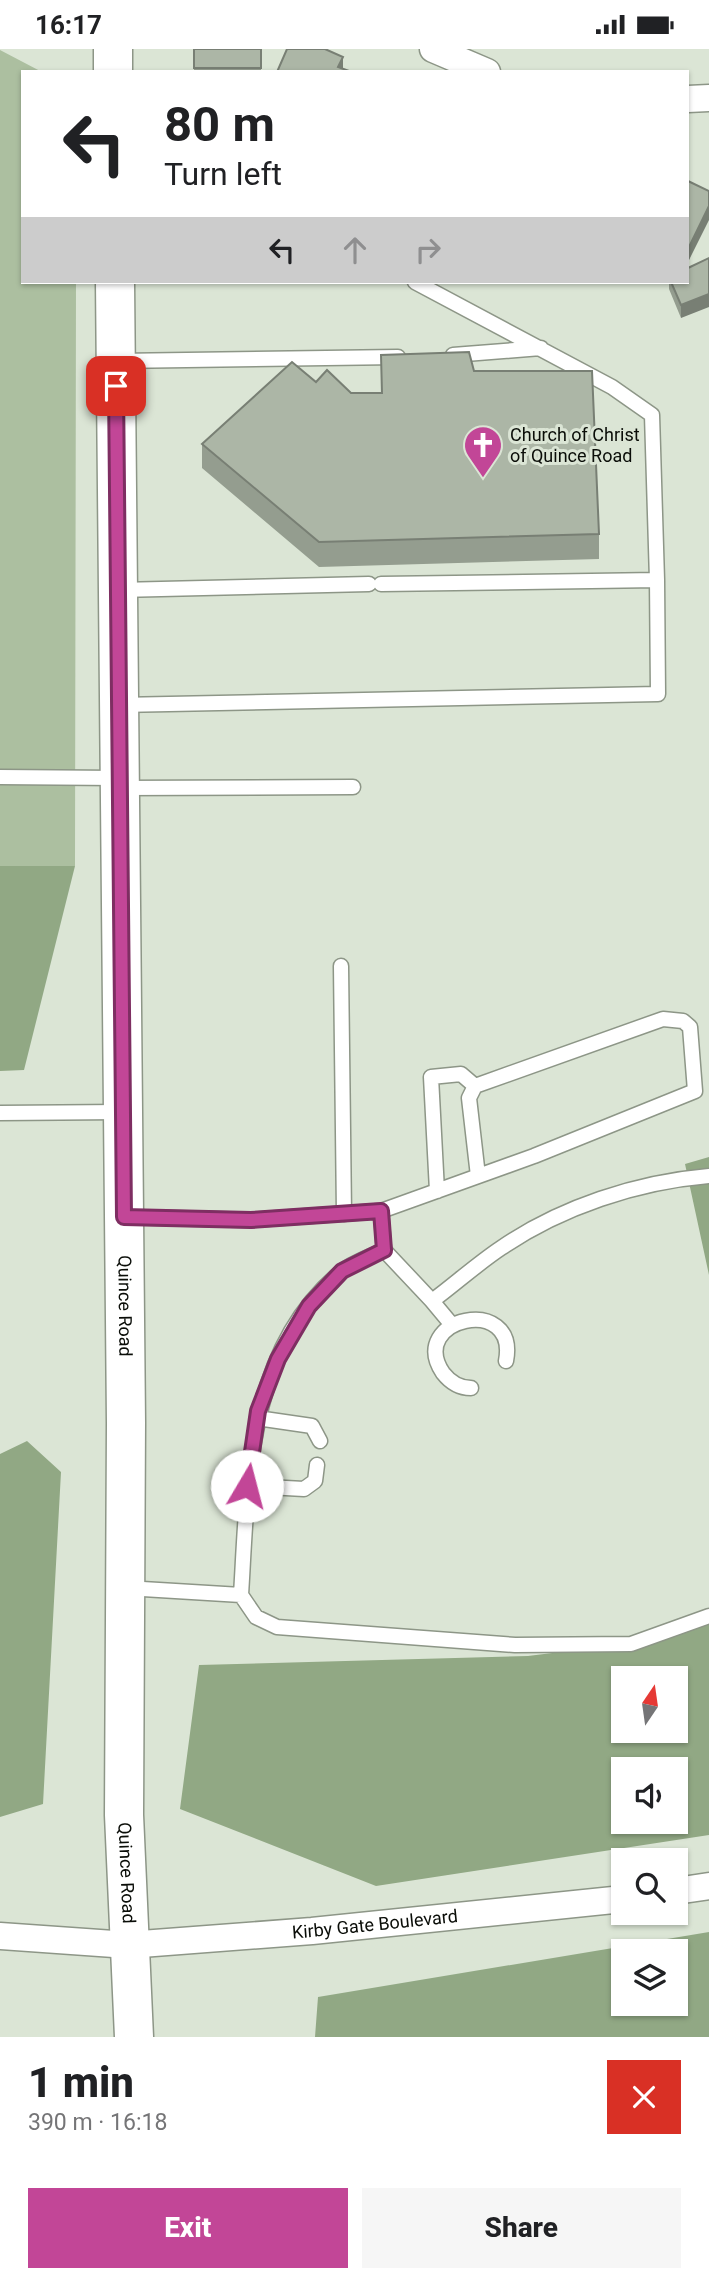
<!DOCTYPE html>
<html lang="en">
<head>
<meta charset="utf-8">
<style>
	:root { --surface:#fff; --page:#f6f6f6; --text:#202124; --muted:#757577; --accent:#c24697 }
	body { margin:0; font-family:Roboto,sans-serif; background:var(--page); color:var(--text); height:100vh; display:flex; flex-direction:column; font-size:26px; white-space:nowrap }
	* { box-sizing:border-box; margin:0 }
	p { font-size:23px; color:var(--muted) }
	.icon { flex:none; width:38px; height:38px; fill:none; stroke:currentColor; stroke-width:2; stroke-linecap:round; stroke-linejoin:round }
	.map { position:relative; height:1988px; overflow:hidden }
	.side { display:flex; flex-direction:column; background:var(--surface); flex:1 }
	.side>* { flex:none }
	.top-card { position:absolute; left:21px; top:21px; width:668px; height:214px; border-radius:0px; box-shadow:0 2px 5px #0004; background:#fff; color:var(--text); overflow:hidden }
	.needle { width:46px; rotate:13deg }
	.buttons { position:absolute; left:611px; top:1617px; display:grid; gap:14px }
	.buttons a { display:grid; place-items:center; width:77px; height:77px; border-radius:0px; background:var(--surface); box-shadow:0 2px 5px #0004; font-size:35px }
	.pin { position:absolute; display:grid; place-items:center; width:60px; height:60px; color:#fff; margin:-30px; border-radius:14px; box-shadow:0 4px 10px #0006 }
	.me { position:absolute; width:77px; margin:-38px; rotate:8deg; stroke-linejoin:round; filter:drop-shadow(0 0 5px #0008) }
	.turn { display:flex; align-items:center; gap:24px; height:147px; padding:0 28px; font-size:32px }
	.turn .icon { width:91px; height:91px; stroke-width:2.5 }
	.turn b { display:block; font-size:49px; line-height:60px }
	.lanes { display:flex; align-items:center; height:66px; padding:0 28px; background:#0003; justify-content:center; gap:35px; direction:ltr }
	.lanes .off { opacity:.35 }
	.round { display:grid; place-items:center; flex:none; width:74px; height:74px; border-radius:0px; background:var(--page) }
	.head { display:flex; align-items:center; justify-content:space-between; height:119px; padding:0 28px }
	h1 { font-size:42px; font-weight:800; line-height:52px }
	.primary-button { display:flex; gap:14px; margin-top:auto; padding:14px 28px }
	.primary-button a { flex:1; height:80px; border-radius:0px; background:var(--accent); color:#fff; font-size:28px; font-weight:800; line-height:80px; text-align:center }
	.primary-button a+a { background:var(--page); color:var(--text) }
	.status { display:flex; justify-content:space-between; align-items:center; height:49px; padding:0 35px; background:var(--surface); direction:ltr }
	.status svg { height:19px; fill:currentColor }
	.map>svg:first-child { display:block }
	.green { fill:#acbfa0 }
	.forest { fill:#91a884; fill-rule:evenodd }
	.lines { fill:none; stroke-linecap:round; stroke-linejoin:round }
	.lane-casing { stroke:#8d9687; stroke-width:17 }
	.street-casing { stroke:#8d9687; stroke-width:29 }
	.secondary-casing { stroke:#8d9687; stroke-width:41 }
	.lane { stroke:#fff; stroke-width:14 }
	.street { stroke:#fff; stroke-width:26 }
	.secondary { stroke:#fff; stroke-width:38 }
	.wall { fill:#949d8f }
	.shaded-wall { fill:#787f74 }
	.building { fill:#acb6a6; stroke:#787f74; stroke-width:2 }
	.route-casing { stroke:#7e2e62; stroke-width:18 }
	.route { stroke:#c24697; stroke-width:12 }
	.labels { text-anchor:middle; stroke-width:6; stroke-linejoin:round; paint-order:stroke }
	.poi-label { font-size:18px; fill:#0a0d08; stroke:#dbe5d5; text-anchor:start }
	.street-label { font-size:18px; fill:#0a0d08; stroke:#dbe5d5 }
</style>
</head>
<body>
<div class="status"><b>16:17</b><svg viewBox="0 0 49 12"><path d="M0 12V9h3v3zM5 12V6h3v6zM10 12V3h3v9zM15 12V0h3v12zM26 1h20v11H26zM47 4h2v5h-2z"/></svg></div>
<div class="map">
<svg width="709" height="1988" viewBox="0 0 709 1988">
	<rect width="100%" height="100%" fill="#dbe5d5"/>
	<path class="green" d="M0,1L42,23H23V233H76L75,817H0Z"/>
	<path class="forest" d="M0,817H75L24,1021L0,1022Z
		M709,1108V1226L685,1115Z
		M27,1392L61,1423L43,1755L0,1768V1405Z
		M709,1561V1786L376,1837L180,1760L199,1616L528,1607L649,1592ZM623,1629H676V1682H623ZM623,1720H676V1773H623Z
		M709,1883V1988H315L318,1948ZM676,1902V1955H623V1902Z"/>
	<g class="lines">
		<defs>
			<path id="lane" d="M453,306L541,299
				M117,312L398,308
				M381,535L657,531L652,366L612,338L415,233
				M119,541L369,535
				M119,656L658,645L657,531
				M0,728L117,729
				M120,739L353,738
				M341,917L344,1165
				M0,1064L121,1063
				M437,1142L431,1028L461,1025L475,1037
				M381,1162L384,1201L432,1252C455,1235 477,1215 501,1199C561,1158 637,1133 709,1127
				M125,1168L251,1171L381,1162L534,1107L695,1042L690,978L683,972L663,970L475,1037L469,1049L478,1127
				M432,1252L452,1276
				M471,1339C460,1339 450,1333 443,1324C406,1269 519,1244 506,1312
				M257,1369L312,1377L320,1392
				M248,1437L304,1440L315,1432L317,1416
				M126,1539L241,1546L256,1568L277,1578L515,1596L631,1595L709,1567
				M241,1546C248,1435 246,1301 341,1223C352,1214 370,1208 384,1201"/>
			<g id="street">
				<path d="M433,0L487,23"/>
				<path d="M688,50L709,49"/>
				<path d="M676,1842L709,1837"/>
				<path id="s1" d="M0,1887L128,1896L312,1882L623,1850"/>
			</g>
			<g id="secondary">
				<path d="M113,0V23"/>
				<path id="s2" d="M115,233L126,1374L124,1766L134,1988"/>
			</g>
		</defs>
		<use href="#lane" class="lane-casing"/>
		<use href="#street" class="street-casing"/>
		<use href="#secondary" class="secondary-casing"/>
		<use href="#lane" class="lane"/>
		<use href="#street" class="street"/>
		<use href="#secondary" class="secondary"/>
	</g>
	<path class="wall" d="M194,0H261V23H194Z
		M688,132L709,142L689,211L688,210Z
		M669,233H688L681,269L669,240Z
		M381,306L474,322L599,485V510L319,518L202,419V395L316,333L351,344H382Z"/>
	<path class="shaded-wall" d="M343,8V21L338,18Z
		M709,157V171L689,211V198Z
		M709,245V258L681,269V256Z"/>
	<path class="building" d="M194,0H261V19H194Z
		M287,0H325L343,8L338,18L349,22L277,23Z
		M688,132L709,142V157L689,198L688,197Z
		M709,209V245L681,256L671,233H688V219Z
		M469,303L474,322H592L599,485L319,493L202,395L292,313L316,333L327,321L351,344H382L381,306Z"/>
	<g class="lines">
		<defs>
			<path id="route" d="M116,337L124,1168L251,1171L381,1162L384,1201L342,1222L309,1257L278,1310L258,1362L247,1437"/>
		</defs>
		<use href="#route" class="route-casing"/>
		<use href="#route" class="route"/>
	</g>
	<defs>
		<symbol id="church-pin" viewBox="-11 -11 22 30"><path d="M0 17L-7.5 6A9.5 9.5 0 1 1 7.5 6Z" fill="#c24697" stroke="#dbe5d5"/><path d="M-1.2-6h2.4v3.5h3.3v2.4h-3.3V6h-2.4V-.1h-3.3v-2.4h3.3Z" fill="#fff"/></symbol>
	</defs>
	<g fill-rule="evenodd">
		<use href="#church-pin" x="461" y="374" width="44" height="60"/>
	</g>
	<g class="labels">
		<g class="poi-label">
			<text x="510" y="392">Church of Christ<tspan x="510" dy="21">of Quince Road</tspan></text>
		</g>
		<g class="street-label">
			<text dy="6" stroke="none"><textPath href="#s2" startOffset="1024">Quince Road</textPath></text>
			<text dy="6" stroke="none"><textPath href="#s2" startOffset="1591">Quince Road</textPath></text>
			<text dy="6" stroke="none"><textPath href="#s1" startOffset="376">Kirby Gate Boulevard</textPath></text>
		</g>
	</g>
</svg>
<div class="buttons">
<a><svg class="needle" viewBox="-14 -14 28 28"><path d="M0-13l5 13h-10z" fill="#e53935"/><path d="M0 13l5-13h-10z" fill="#757577"/></svg></a>
<a><svg class="icon" aria-label="sound" viewBox="0 0 24 24"><path d="M4 9h4l5-4v14l-5-4H4zM17 9q2 3 0 6"/></svg></a>
<a><svg class="icon" aria-label="search" viewBox="0 0 24 24"><circle cx="10" cy="10" r="6"/><path d="M15 15l6 6"/></svg></a>
<a><svg class="icon" aria-label="layers" viewBox="0 0 24 24"><path d="M12 4l9 5-9 5-9-5zM3 14l9 5 9-5"/></svg></a>
</div>
<div class="pin" style="left:116px;top:337px;background:#d93025"><svg class="icon" aria-label="arrive" viewBox="0 0 24 24"><path d="M6 21V4h12l-3 4 3 4H6"/></svg></div>
<svg class="me" style="left:247px;top:1437px" viewBox="-20 -20 40 40"><circle r="19" fill="#fff"/><path d="M0-13L10 11 0 6-10 11z" fill="#c24697"/></svg>
<div class="top-card">
<div class="turn"><svg class="icon" aria-label="left" viewBox="0 0 24 24"><path d="M17 20v-9H6M10 6l-5 5 5 5"/></svg><div><b>80 m</b>Turn left</div></div>
<div class="lanes"><svg class="icon" aria-label="left" viewBox="0 0 24 24"><path d="M17 20v-9H6M10 6l-5 5 5 5"/></svg><svg class="icon off" aria-label="ahead" viewBox="0 0 24 24"><path d="M12 20V5M6 11l6-6 6 6"/></svg><svg class="icon off" aria-label="right" viewBox="0 0 24 24"><path d="M7 20v-9h11M14 6l5 5-5 5"/></svg></div>
</div>
</div>
<section class="side">
<div class="head"><div><h1>1 min</h1><p>390 m · 16:18</p></div><a class="round" style="background:#d93025;color:#fff"><svg class="icon" aria-label="close" viewBox="0 0 24 24"><path d="M6 6l12 12M18 6L6 18"/></svg></a></div>
<div class="primary-button"><a>Exit</a><a>Share</a></div>
</section>
</body>
</html>
